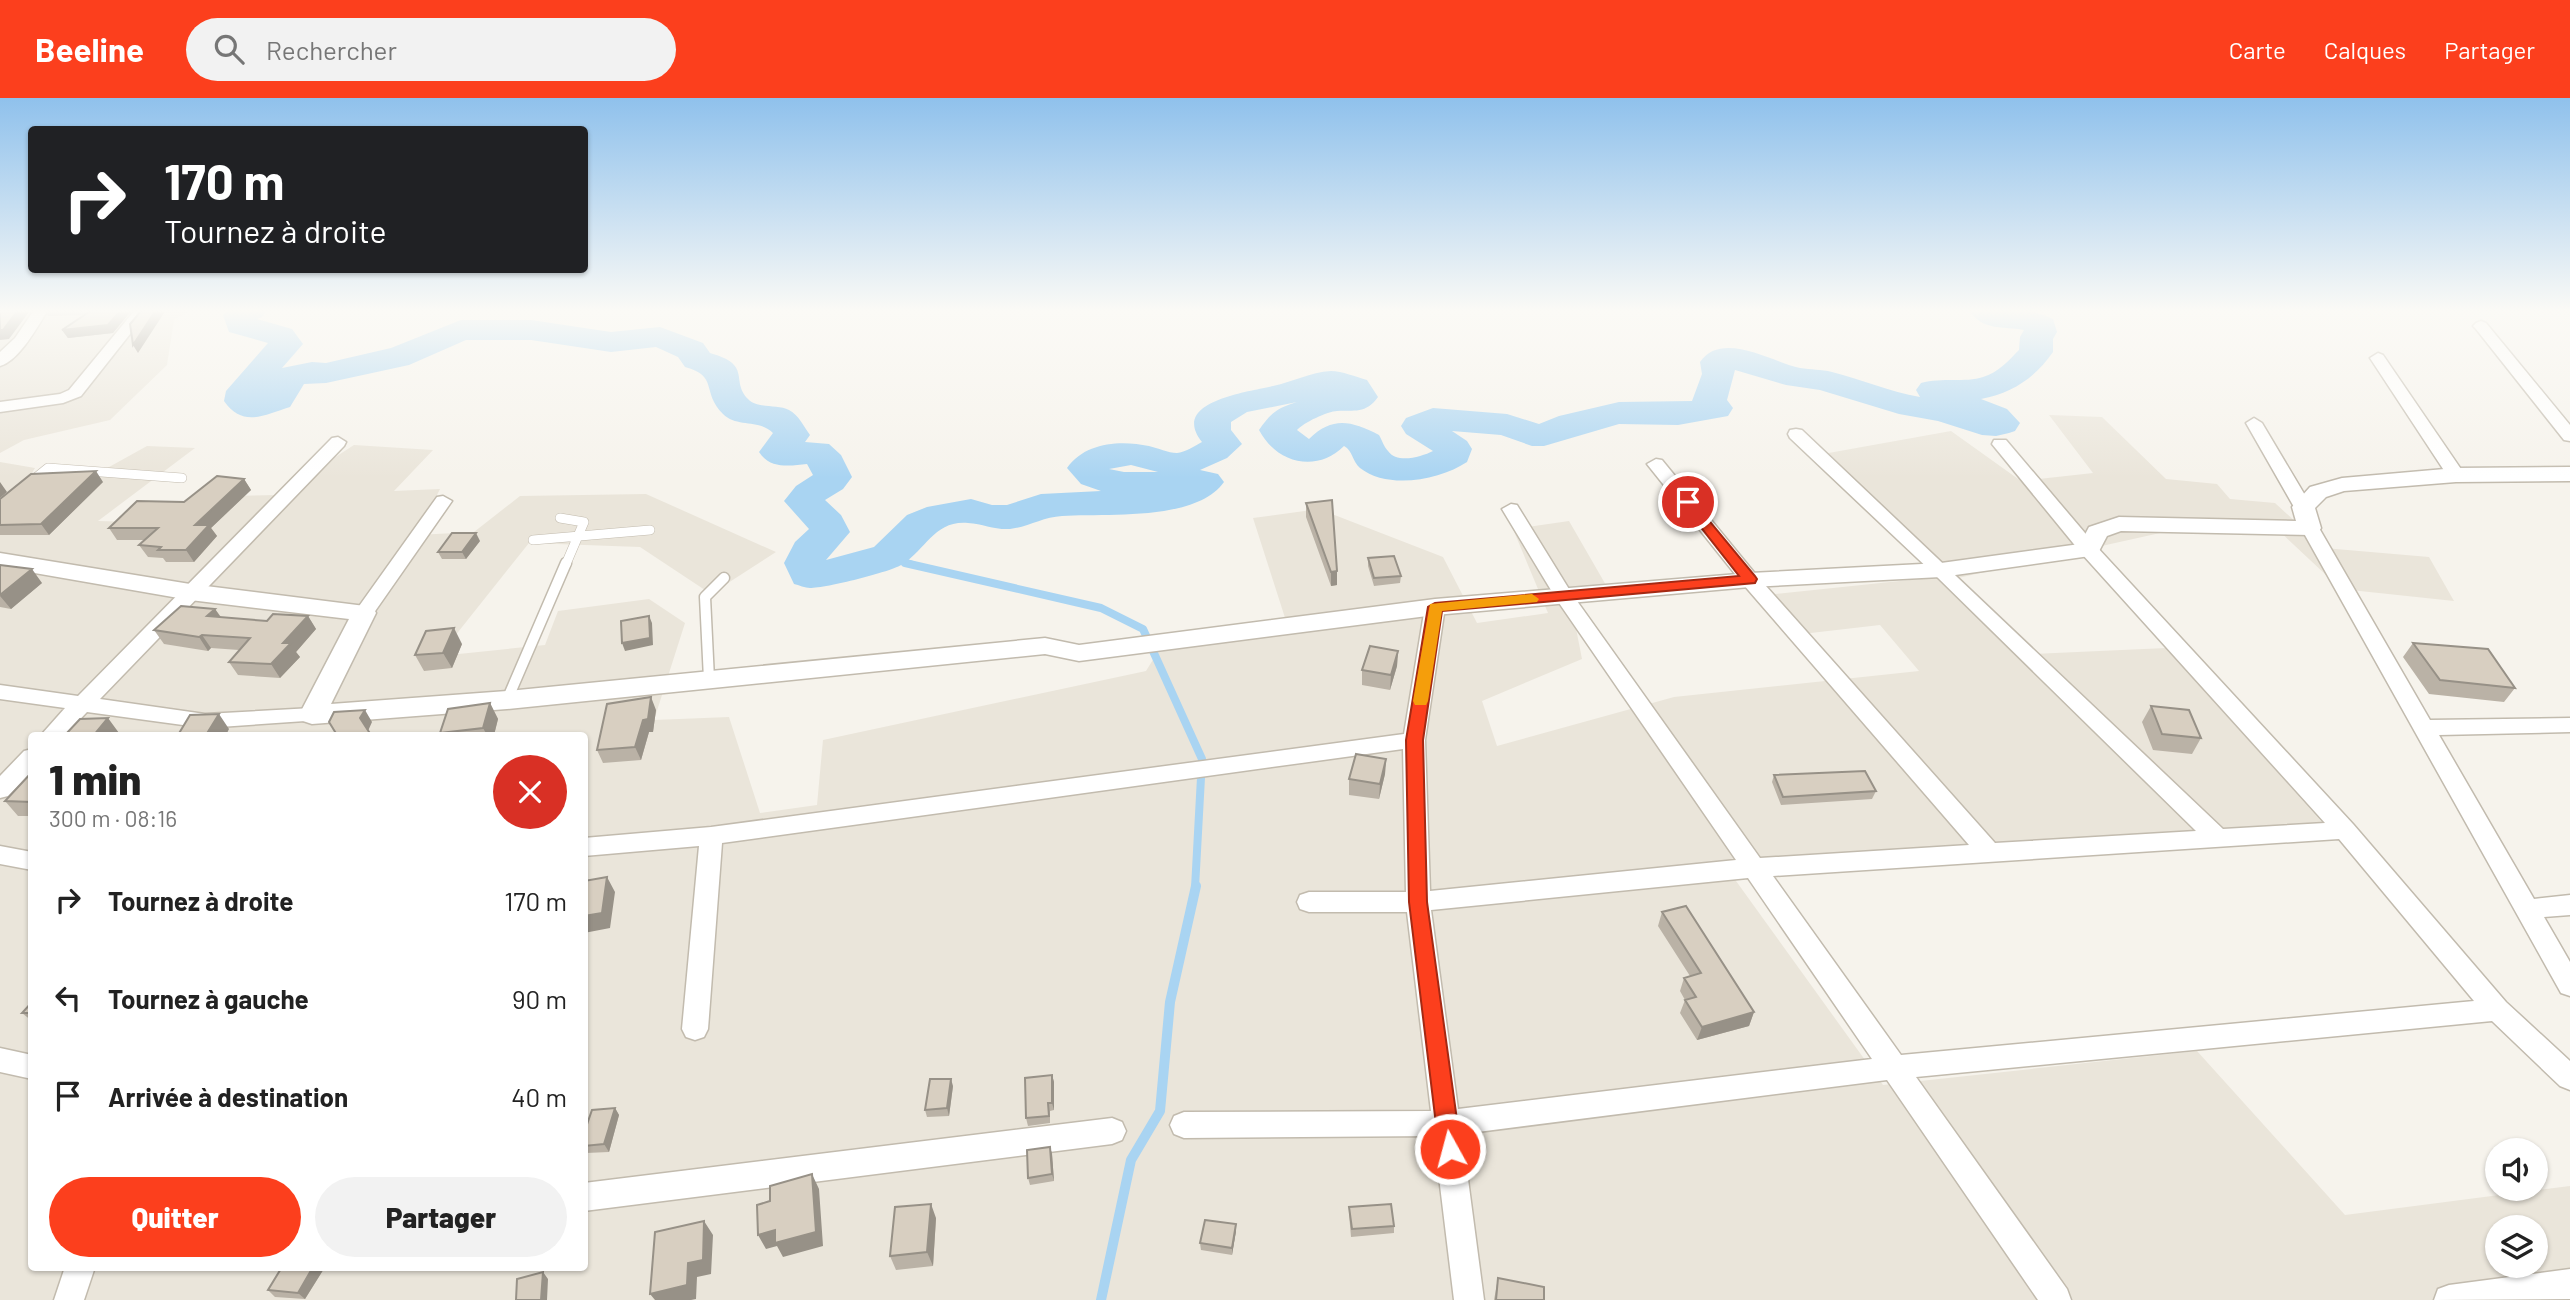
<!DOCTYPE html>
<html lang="fr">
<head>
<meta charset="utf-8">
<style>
	:root { --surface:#fff; --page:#f2f2f2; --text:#222; --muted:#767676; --accent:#fc3f1d }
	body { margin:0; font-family:Barlow,sans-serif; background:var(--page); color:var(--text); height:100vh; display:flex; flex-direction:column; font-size:26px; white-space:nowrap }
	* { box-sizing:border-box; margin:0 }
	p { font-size:23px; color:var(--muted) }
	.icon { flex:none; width:38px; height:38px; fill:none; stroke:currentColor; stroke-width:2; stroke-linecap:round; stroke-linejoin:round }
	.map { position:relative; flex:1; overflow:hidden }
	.side { position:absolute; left:28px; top:634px; width:560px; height:539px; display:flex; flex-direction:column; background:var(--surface); border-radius:7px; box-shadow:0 2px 5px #0004 }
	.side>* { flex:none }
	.top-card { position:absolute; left:28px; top:28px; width:560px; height:147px; border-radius:7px; box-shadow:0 2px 5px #0004; background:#202124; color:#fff; overflow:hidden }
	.buttons { position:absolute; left:2485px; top:1040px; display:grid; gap:14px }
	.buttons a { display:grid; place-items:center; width:63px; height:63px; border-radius:50%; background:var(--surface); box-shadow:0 2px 5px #0004; font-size:35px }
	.pin { position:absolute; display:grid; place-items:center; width:60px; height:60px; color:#fff; margin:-30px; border:4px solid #fff; border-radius:50%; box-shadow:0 2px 7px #0007 }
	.me { position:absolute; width:77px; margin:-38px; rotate:353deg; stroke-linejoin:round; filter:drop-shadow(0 0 5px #0008) }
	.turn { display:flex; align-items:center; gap:24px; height:147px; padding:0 21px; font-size:32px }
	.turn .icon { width:91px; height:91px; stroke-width:2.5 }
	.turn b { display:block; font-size:49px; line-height:60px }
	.round { display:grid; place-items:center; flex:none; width:74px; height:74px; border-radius:37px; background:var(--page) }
	.head { display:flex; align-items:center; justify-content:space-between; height:119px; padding:0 21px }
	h1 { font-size:42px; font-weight:800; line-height:52px }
	.action { display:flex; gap:14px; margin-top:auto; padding:14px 21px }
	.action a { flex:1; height:80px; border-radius:42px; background:var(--accent); color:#fff; font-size:28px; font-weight:800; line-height:80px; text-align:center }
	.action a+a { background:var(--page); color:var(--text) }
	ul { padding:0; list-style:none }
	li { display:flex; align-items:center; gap:21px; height:98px; padding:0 21px }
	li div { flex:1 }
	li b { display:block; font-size:26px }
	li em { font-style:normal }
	header { display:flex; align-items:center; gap:42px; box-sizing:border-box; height:98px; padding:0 35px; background:var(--accent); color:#fff }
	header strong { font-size:33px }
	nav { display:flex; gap:38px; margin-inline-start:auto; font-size:24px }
	.search { width:490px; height:63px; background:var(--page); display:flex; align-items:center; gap:18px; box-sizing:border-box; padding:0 24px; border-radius:38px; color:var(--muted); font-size:26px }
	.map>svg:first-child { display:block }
	.residential { fill:#eae5da; fill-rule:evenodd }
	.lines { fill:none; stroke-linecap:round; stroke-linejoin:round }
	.stream-far2 { stroke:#a9d4f2; stroke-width:6 }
	.stream-far1 { stroke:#a9d4f2; stroke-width:8 }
	.stream { stroke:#a9d4f2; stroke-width:10 }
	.river { fill:#a9d4f2; fill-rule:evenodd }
	.service-far1-casing { stroke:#c2bbae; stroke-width:10 }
	.service-casing { stroke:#c2bbae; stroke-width:13 }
	.minor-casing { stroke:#c2bbae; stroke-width:3 }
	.tertiary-casing { stroke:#c2bbae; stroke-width:3 }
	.service-far1 { stroke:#fff; stroke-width:9 }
	.service { stroke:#fff; stroke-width:10 }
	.minor { fill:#fff; fill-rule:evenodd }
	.tertiary { fill:#fff; fill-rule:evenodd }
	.wall { fill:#bab2a6 }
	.shaded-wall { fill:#979187 }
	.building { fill:#d8cfc1; stroke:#979187; stroke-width:2 }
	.route { fill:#fc3f1d; stroke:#a42913; stroke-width:2 }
	.slow { fill:#f59e0b }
</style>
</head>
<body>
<header>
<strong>Beeline</strong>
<div class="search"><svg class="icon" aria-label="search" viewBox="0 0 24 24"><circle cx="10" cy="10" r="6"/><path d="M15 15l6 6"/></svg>Rechercher</div>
<nav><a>Carte</a><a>Calques</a><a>Partager</a></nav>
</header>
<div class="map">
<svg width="2570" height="1202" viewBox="0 0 2570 1202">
	<rect width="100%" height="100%" fill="#f6f3ec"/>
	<path class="residential" d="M0,212H190L174,222L167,267L110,322L24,342L0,355Z
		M2049,317L2102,319L2166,381L2217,386L2230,401L2275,405L2324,450L2429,459L2454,503L2341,491L2278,432L2169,433L1958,480L2033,556L2166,550L2328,731L1731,776L1883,987L2197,953L2345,1117L2570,1088V1197L2550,1202H0V364L35,370L24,388L91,379L147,348L195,350L98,423L176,425L224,398L277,397L354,347L433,352L394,393L440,391L417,437L474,434L520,398L646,396L776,454L711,496L640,449L529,445L439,558L545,547L558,513L649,501L685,525L654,622L729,619L760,715L817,707L823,642L1146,573L1159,552L1287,526L1253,420L1319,411L1443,459L1477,525L1548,515L1513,431L1569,423L1614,501L1571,505L1582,561L1482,603L1497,648L1674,599L1919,573L1880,527L1802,536L1775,496L1938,479L1823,356L1951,333L2021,383L2093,375ZM32,637H584V1169H32ZM2497,1129H2536V1167H2497Z"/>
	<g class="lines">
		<path class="stream-far2" d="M888,458L913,466"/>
		<path class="stream-far1" d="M905,465L1101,510L1143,531L1202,661L1195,790"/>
		<path class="stream" d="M1101,1202L1131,1062L1160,1013L1170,904L1196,788"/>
		<path class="river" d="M227,212H267L262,219L257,221L292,231L303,246L282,270L312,264L326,265L391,250L461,222H531L611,234L660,229L703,245L710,255C753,267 730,282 748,301C757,311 777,306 789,312C799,317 804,329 810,337L805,344L829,346L841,357L852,379L843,391L825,402L841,417L850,434L826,462L874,449L907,417L927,409L971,401L992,407H1007L1041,396L1101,393L1081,386L1067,370C1085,344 1121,342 1149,348C1158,350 1168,355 1177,355C1185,354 1195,348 1202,344C1169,303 1249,294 1273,288C1293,284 1310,274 1331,273C1342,273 1356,279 1367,282L1378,299C1366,316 1354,312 1337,313C1328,313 1303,325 1297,332L1309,341C1333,318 1351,323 1379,337C1382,342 1384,349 1388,353C1397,366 1421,359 1433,353L1406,336L1401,328L1406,320L1433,310L1507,316L1539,326L1559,318L1619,304L1692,303L1702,276L1700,264C1722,232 1772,264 1800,270C1811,272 1821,271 1832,274C1861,281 1890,294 1920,299L1916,292L1921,285C1942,279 1965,285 1983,279C1998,275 2009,262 2019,252L2020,239L2024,232C2003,228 1982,233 1969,212C1997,212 2027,208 2053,221L2057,234L2053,241V254C2035,280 2012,295 1981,301L2007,311L2020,325L2015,333L2009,335L1996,338L1982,337L1938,323L1899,316L1820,292L1786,287L1735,272L1727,302L1733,310L1728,318L1678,327L1619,326L1544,348H1532L1501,337L1452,333L1467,343L1472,351L1467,364C1440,382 1388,392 1360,370C1352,363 1353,353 1344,348C1317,375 1277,366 1259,332C1271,315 1277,310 1297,304L1247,314L1231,324V332L1242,346L1227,360L1200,372L1218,376L1224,384C1196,424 1105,415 1062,418C1043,419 1028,429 1010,431C995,432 983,426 968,425C935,422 926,451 903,466C891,474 826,490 810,490C805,490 799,487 794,486L784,465L795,444L809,431L784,403L796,388L813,377L807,366C789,368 770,371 759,354L773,335C760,321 737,330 723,316C701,294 719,278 685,269L678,259L656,249L611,254L531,242H466L409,267L326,285L304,286L290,309C264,317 243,330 224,303L226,293L268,245L229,234L223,217ZM1131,367L1158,374H1124L1109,371Z"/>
		<defs>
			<path id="service-far1" d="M32,383L48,370L182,380
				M560,420L584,424L566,466
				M533,442L650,432"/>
			<path id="service" d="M709,581L705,499L724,480
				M507,602L566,465"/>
			<path id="minor" d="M34,212H48C38,228 19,263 0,268V254L15,240Z
				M135,212H149L81,298L63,305L0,314V304L60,296L69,292Z
				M2481,223L2486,225L2570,327V343L2564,342L2476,231L2473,228L2476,225Z
				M2378,255L2383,257L2465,377L2462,381H2450L2447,377L2370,260Z
				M2254,320L2262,325L2312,409L2309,413L2303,414L2294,409L2246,325Z
				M1796,331L1802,332L2223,731L2325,725L2082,456L1992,346L1994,342H2006L2096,448L2353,726L2506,904L2570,963V992L2560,988L2492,923L1916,979L2067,1191L2071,1202H2038L1887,982L1462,1036L1484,1202H1454L1434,1038L1184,1040L1174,1036L1170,1027L1174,1018L1184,1014L1431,1013L1407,814H1309L1300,811L1297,804L1300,797L1309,794H1406L1403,651L722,745L708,931L704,939L695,942L686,939L682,931L699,748L584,758V740L711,729L1404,636L1425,509L1428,505H1442L1445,509L1425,642L1430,793L1736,762L1557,502L1502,411L1511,406L1517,407L1572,496L1760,760L1969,747L1743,486L1647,366L1656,361L1662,362L1757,478L1995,745L2196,733L1934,476L1790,340L1788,336L1790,332ZM2339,741L2474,903L1901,957L1773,778ZM1748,780L1872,961L1458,1011L1431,812Z
				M338,339L346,344L344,348L100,601L205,616L312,610L320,612L323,617L320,622L205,630L87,614L65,637H41L65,610L0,601V587L78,598L332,340Z
				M443,398L452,403L371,519H357L354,515L357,511L437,399Z
				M2310,425L2319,430L2430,622L2570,620V634L2439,637L2534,801L2570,797V817L2544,819L2570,864V898L2561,895L2301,430Z
				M32,651V673L8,698L0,700V678L24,653Z
				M0,748L32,754V772L0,766Z
				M0,950L32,957V981L0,974Z
				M1112,1020L1122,1024L1126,1033L1122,1042L1112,1046L584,1113V1085Z
				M65,1169H95L84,1202H54Z
				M2570,1171V1201L2434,1202L2438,1191L2449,1187Z"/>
			<path id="tertiary" d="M2570,369V383L2456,384L2344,393L2326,399L2315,410L2321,430L2318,435L2310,437L2121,433L2107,438L2097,457L1941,479L1750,489L1435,517L1079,563L1045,556L507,611L312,626L303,623L299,617L349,521L190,502L0,469V455L190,486L373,509L376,515L331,606L507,593L1045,540L1079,547L1435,501L1750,475L1941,465L2080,446L2089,429L2119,419L2296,423L2292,409L2310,389L2342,380L2456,370Z"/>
		</defs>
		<use href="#service-far1" class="service-far1-casing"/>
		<use href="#service" class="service-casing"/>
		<use href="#minor" class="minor-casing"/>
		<use href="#tertiary" class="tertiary-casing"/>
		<use href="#service-far1" class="service-far1"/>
		<use href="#service" class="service"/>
		<use href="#minor" class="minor"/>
		<use href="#tertiary" class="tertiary"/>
	</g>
	<path class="wall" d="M44,212H132L113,235L68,240L62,232L84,217L48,218Z
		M244,381L251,392L211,430L217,438L194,464H166L163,460L148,459L139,447L145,442H117L109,430L184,404Z
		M103,384L49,437H0V401Z
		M1306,405L1337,487L1331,488L1306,419Z
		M480,443L466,461H442L438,454Z
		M1368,460L1401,478L1400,485L1374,488L1368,468Z
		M0,467L42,485L11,511L0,509Z
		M215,511L221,519L267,523L308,518L316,531L296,554L300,559L280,580L238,577L229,564L239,552L211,550L208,553L164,546L154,532Z
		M2413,545L2515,590L2504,604L2429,596L2403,559Z
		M462,546L452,570L424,573L415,557Z
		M1398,553L1397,568L1390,592L1362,587V572Z
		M490,605L498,621L494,637H441L440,635Z
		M2151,608L2201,640L2192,656L2153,652L2142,624Z
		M656,612L653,634H649L641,662L603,665L597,652Z
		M1386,661L1385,676L1379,701L1349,697V681Z
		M32,674V718H18L5,703Z
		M1774,677L1876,693L1872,701L1781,707L1772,684Z
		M1662,814L1754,914L1749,928L1697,942L1680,915L1685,902L1680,893L1684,880L1690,878L1658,828Z
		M32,904V923L22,915Z
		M1052,977L1054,984V1012L1050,1013V1025L1028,1028L1026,1020Z
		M953,988L949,1018L927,1019L925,1012Z
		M615,1010L619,1017L609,1054L586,1055L584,1048Z
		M1050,1049L1052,1056L1054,1083L1030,1087L1028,1080Z
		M1349,1109L1394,1128V1135L1351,1139L1349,1116Z
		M936,1120L933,1168L896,1172L890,1158Z
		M1236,1133L1232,1157L1201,1152L1200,1145Z
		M282,1169H325L305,1201L275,1199L268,1192Z
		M1498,1180L1544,1202H1494Z"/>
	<path class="shaded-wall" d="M18,212H29V214L9,241L0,242V232Z
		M121,212H132L113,235L68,240L62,232Z
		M156,212H166L138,255L133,247Z
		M96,373L103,384L49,437L41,426Z
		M244,381L251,392L211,430L217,438L194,464L186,452L195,427Z
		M0,384L7,394L0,400Z
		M476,435L480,443L466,461L462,454Z
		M32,471L42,485L11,511L0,498Z
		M1337,473V487L1331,488V474Z
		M215,511L224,524L207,518Z
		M308,518L316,531L296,554L300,559L280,580L271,566L283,545Z
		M649,518L652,525L653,547L625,553L622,545Z
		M454,530L462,546L452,570L443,555Z
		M202,537L211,550L208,553L199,539Z
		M1398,553L1397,568L1390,592L1391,577Z
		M651,599L656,612L653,634H649L641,662L635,649Z
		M490,605L498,621L494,637H487L483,630Z
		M365,612L372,624L368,633L360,620Z
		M219,616L229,631L226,637H206Z
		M108,620L119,635L117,637H94Z
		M1386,661L1385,676L1379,701L1380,686Z
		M607,779L615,794L610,830L584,835V818Z
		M1754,914L1749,928L1697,942L1702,929Z
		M1052,977L1054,984V1012L1052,1005Z
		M951,981L953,988L949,1018L947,1010Z
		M615,1010L619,1017L609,1054L604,1046Z
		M1050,1049L1052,1056L1054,1083L1052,1076Z
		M812,1076L819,1091L823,1148L783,1159L777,1148L766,1151L758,1137Z
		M931,1106L936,1120L933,1168L927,1154Z
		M704,1123L713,1137L711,1176L697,1179L696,1201L691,1202H655L650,1196L688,1165Z
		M1236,1126V1133L1232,1157V1150Z
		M313,1169H325L305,1201L298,1195Z
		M543,1174L548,1181L547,1202H541Z"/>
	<path class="building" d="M0,212H18L3,232H0Z
		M92,212H121L108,227L62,232Z
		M142,212H156L133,247L130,226Z
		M96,373L41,426L0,427V401L31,376Z
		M217,378L244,381L195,427H209L186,452H158L161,449L139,447L158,430H109L137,403L184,404Z
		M1332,402L1337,473L1331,474L1306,405Z
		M452,435H476L462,454H438Z
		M1394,458L1401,478L1374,480L1368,460Z
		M0,467L32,471L0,497Z
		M181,508L215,511L207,518L267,523L273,516L308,518L283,545H291L271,566L229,564L250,540L202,537L199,539L154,532Z
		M649,518L650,540L622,545L621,523Z
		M454,530L443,555L415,557L426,533Z
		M2413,545L2488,551L2515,590L2440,582Z
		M1370,548L1398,553L1391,577L1362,572Z
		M651,599L648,621L643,622L635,649L597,652L607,606Z
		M490,605L483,630L440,635L448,611Z
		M2151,608L2189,612L2201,640L2162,636Z
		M365,612L360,620L371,637H337L329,624L334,614Z
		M219,616L206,637H178L190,617Z
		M108,620L94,637H65L80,621Z
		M1356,656L1386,661L1380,686L1349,681Z
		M1865,673L1876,693L1783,699L1774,677Z
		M32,674V704L5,703Z
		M607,779L602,815L584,818V783Z
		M1686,808L1754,914L1702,929L1685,902L1696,899L1684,880L1701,875L1662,814Z
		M32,904V915H22Z
		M1052,977V1005H1048L1049,1018L1026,1020L1025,980Z
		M930,981H951L947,1010L925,1012Z
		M615,1010L604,1046L584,1048V1035L592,1012Z
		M1050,1049L1052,1076L1028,1080L1027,1052Z
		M812,1076L816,1134L775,1145V1132L758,1137L757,1107L770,1103V1088Z
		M931,1106L927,1154L890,1158L895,1109Z
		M1391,1106L1394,1128L1352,1131L1349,1109Z
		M1205,1122L1236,1126L1232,1150L1200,1145Z
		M704,1123L703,1162L688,1165L687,1187L650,1196L655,1134Z
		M282,1169H313L298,1195L268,1192Z
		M543,1174L541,1202H516L517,1181Z
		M1498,1180L1544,1189V1202H1496Z"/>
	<linearGradient id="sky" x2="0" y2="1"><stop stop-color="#8fc1ec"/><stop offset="0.56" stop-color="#fbfaf6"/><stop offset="1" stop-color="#fbfaf6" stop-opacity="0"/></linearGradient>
	<rect width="2570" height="380" fill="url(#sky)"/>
	<path class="route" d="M1688,400L1692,402L1755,478L1757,481L1755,485L1442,513L1423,642L1427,804L1461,1051L1457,1057L1450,1060L1442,1057L1439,1051L1409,804L1406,642L1428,509L1435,505L1739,478L1681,404Z"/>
	<path class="slow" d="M1532,496L1539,501L1537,504L1442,513L1428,603L1426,607H1415L1413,603L1430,506Z"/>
</svg>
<div class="buttons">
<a><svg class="icon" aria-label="sound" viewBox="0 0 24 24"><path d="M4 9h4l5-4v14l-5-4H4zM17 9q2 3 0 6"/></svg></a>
<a><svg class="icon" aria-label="layers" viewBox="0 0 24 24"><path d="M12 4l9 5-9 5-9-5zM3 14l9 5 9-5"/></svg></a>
</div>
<div class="pin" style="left:1688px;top:404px;background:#d93025"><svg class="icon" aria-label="arrive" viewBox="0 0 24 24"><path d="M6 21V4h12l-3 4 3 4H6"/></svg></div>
<svg class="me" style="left:1450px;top:1051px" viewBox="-20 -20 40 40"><circle r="17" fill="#fc3f1d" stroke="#fff" stroke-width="3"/><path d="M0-11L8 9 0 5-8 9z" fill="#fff"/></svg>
<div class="top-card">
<div class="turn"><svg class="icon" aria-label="right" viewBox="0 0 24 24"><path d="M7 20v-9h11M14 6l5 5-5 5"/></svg><div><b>170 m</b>Tournez à droite</div></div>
</div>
<section class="side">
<div class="head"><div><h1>1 min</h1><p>300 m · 08:16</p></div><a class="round" style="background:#d93025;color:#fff"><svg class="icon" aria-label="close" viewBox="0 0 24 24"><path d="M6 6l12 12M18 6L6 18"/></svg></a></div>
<ul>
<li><svg class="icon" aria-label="right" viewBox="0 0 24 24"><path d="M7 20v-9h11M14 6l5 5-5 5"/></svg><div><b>Tournez à droite</b></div><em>170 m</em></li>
<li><svg class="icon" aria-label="left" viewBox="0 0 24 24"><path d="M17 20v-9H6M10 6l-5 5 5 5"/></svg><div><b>Tournez à gauche</b></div><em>90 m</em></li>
<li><svg class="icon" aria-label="arrive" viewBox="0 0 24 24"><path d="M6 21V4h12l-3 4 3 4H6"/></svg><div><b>Arrivée à destination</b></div><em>40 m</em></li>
</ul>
<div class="action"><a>Quitter</a><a>Partager</a></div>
</section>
</div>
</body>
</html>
